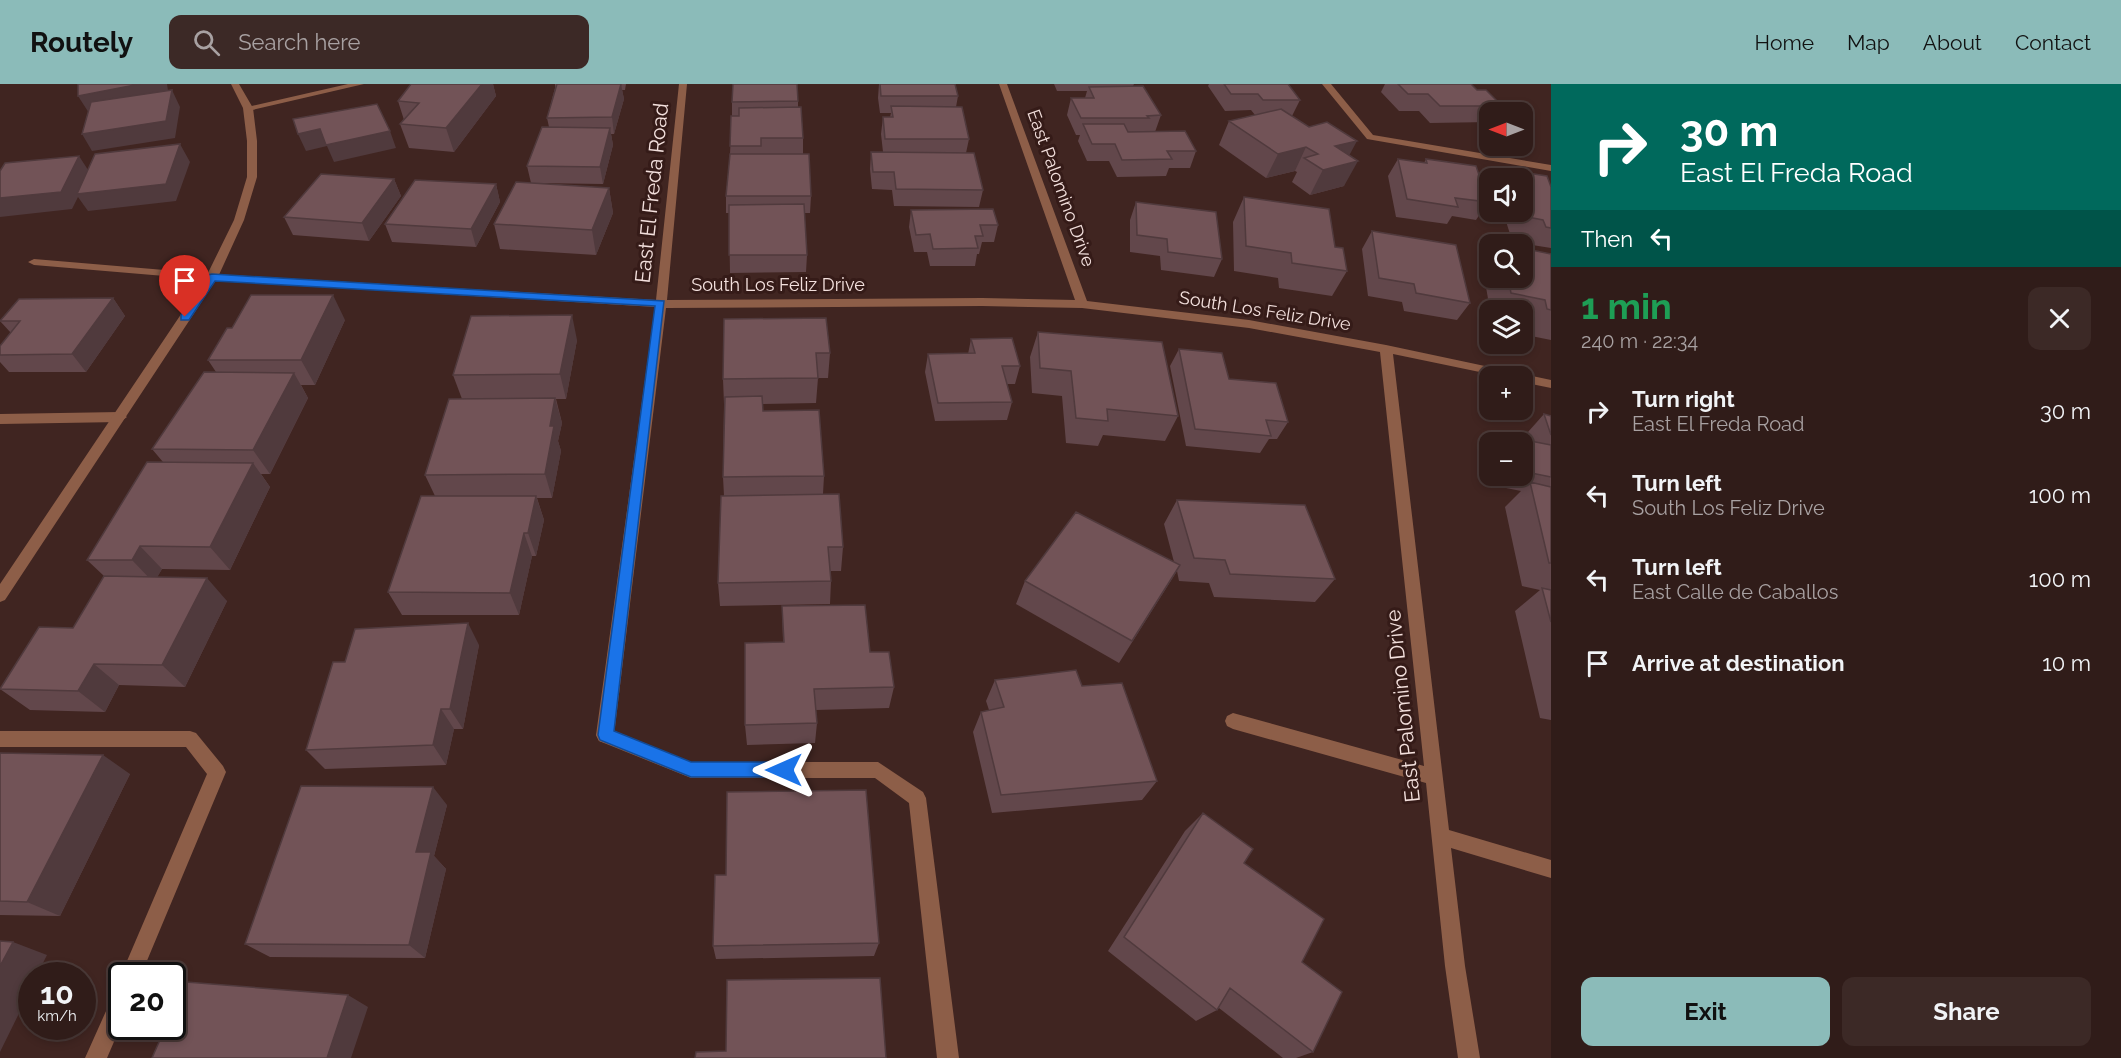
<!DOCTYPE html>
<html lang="en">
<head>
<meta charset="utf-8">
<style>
	:root { --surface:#301c19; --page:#3c2926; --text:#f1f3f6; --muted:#a8a1a2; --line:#4b3a38; --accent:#8bbbb9 }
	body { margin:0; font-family:Raleway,sans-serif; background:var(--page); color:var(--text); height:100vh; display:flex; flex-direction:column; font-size:22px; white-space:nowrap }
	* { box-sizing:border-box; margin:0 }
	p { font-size:20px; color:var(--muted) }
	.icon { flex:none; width:33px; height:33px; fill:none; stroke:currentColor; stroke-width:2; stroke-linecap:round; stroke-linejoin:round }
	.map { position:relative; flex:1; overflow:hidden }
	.side { display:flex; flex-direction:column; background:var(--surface); width:570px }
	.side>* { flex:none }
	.hud { background:#00695c; color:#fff; overflow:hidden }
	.needle { width:39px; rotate:270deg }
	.fabs { position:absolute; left:1479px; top:18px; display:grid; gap:12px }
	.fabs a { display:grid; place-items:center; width:54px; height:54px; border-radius:12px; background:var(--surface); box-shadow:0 3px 9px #0003,0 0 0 2px var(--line); font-size:30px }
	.speed { position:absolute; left:18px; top:878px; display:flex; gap:12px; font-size:30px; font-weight:700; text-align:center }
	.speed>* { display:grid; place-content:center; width:78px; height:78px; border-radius:50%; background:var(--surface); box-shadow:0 3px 9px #0003,0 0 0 2px var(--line); line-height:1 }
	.speed small { font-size:15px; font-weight:400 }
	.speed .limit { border:3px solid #111; border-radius:9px; background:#fff; color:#111 }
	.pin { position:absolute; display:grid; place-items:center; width:51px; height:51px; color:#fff; margin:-62px -26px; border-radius:50% 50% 50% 0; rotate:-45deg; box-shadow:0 0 6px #0007 }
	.pin .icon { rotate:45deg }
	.me { position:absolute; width:66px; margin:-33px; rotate:270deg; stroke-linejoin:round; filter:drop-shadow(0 0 4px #0008) }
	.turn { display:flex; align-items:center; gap:21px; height:126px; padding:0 30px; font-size:27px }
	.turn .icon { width:78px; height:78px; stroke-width:2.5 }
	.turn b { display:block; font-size:42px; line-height:51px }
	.then { display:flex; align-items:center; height:57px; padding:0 30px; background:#0003; gap:12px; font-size:22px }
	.round { display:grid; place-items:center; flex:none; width:63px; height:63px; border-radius:12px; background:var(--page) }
	.overview { display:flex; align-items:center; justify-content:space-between; height:102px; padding:0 30px }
	h1 { font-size:36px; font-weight:700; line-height:45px; color:#1e9e55 }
	.primary-button { display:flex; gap:12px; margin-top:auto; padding:12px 30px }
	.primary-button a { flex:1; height:69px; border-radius:12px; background:var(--accent); color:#111; font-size:24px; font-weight:700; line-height:69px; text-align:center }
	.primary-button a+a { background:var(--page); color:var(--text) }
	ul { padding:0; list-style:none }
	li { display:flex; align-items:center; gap:18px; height:84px; padding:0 30px }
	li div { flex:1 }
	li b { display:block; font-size:22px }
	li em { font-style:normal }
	header { display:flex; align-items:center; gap:36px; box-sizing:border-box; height:84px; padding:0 30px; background:var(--accent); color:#111 }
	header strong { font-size:28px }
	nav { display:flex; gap:33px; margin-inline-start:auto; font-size:21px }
	.search { width:420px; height:54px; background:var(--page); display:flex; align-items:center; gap:15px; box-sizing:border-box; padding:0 21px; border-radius:12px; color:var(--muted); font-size:22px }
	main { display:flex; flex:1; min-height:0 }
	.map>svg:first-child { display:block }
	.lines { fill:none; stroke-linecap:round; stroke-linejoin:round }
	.service { fill:#8d5e48; fill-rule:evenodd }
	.minor { fill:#8d5e48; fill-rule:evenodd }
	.tertiary { fill:#8d5e48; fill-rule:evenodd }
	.wall { fill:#62474b }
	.shaded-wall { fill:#503a3d }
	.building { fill:#725357; stroke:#503a3d; stroke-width:1.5 }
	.route { fill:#1a73e8; stroke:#114b97; stroke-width:1.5 }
	.labels { text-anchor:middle; stroke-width:6; stroke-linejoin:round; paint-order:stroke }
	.far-street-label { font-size:18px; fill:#f3e0dd; stroke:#351b18 }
	.street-label { font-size:21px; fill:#f3e0dd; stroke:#351b18 }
</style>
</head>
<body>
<header>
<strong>Routely</strong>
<div class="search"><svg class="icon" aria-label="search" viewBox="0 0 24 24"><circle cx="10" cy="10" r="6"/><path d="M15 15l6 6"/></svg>Search here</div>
<nav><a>Home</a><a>Map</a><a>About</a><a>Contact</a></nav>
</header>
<main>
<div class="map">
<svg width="1551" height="974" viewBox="0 0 1551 974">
	<rect width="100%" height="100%" fill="#402521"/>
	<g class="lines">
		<path class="service" d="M120,328L127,333L120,338L0,340V330Z
			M605,643L691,678H878L923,708L926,714L959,974H937L909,719L875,694H691L599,657L596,651L599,645Z
			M0,647H190L196,649L223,682L226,688L141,891H121L207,690L186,663H0Z
			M122,904V939L107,974H85L115,907Z"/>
		<path class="minor" d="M348,0H364L248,27L243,24Z
			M679,0H687L667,216L982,214L1075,216L999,0H1007L1087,217L1249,236L1386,261L1551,296V304L1522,298V292H1499L1393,270L1449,746L1551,776V794L1451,764L1465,882L1480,974H1458L1445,882L1426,699L1233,645L1227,642L1225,637L1227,632L1233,629L1424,682L1380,268L1249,244L1082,224L982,222L666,224L614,651L611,657L605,659L599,657L596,651L655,223L212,196L34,181L28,178L34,175L212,190L656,216Z
			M1322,0H1331L1373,51L1551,81V87L1367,55Z"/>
		<path class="tertiary" d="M231,0H239L253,24L257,57V93L244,136L218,193L5,516L0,518V500L206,193L234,136L247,93V57L243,24Z"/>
	</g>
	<path class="wall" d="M411,0H493L496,12L454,68L409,64L400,40L404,36L398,17Z
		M555,0H626L625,6H622L624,15L614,50H611L613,61L603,100L534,99L609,104L613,129L596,171L500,165L494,140L531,99L527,82L549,43L547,34L555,4Z
		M879,0H955L958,12L956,23L969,55L966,69L983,106L979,123L894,122L892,106L872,105L870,85L871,68H883L881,50L883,33H890L891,29H880L878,14Z
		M1054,0H1134L1133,2L1161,31L1155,48L1196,67L1190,84H1169L1166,92L1117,93L1109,77H1087L1078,57L1080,51H1076L1067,31L1071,14H1085L1087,7H1057Z
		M1209,0H1288L1300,16L1292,32L1349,72L1344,102L1310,111L1292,98L1297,88L1295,87L1266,94L1219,61L1229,37L1255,31L1251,26L1225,27L1208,2Z
		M1385,0H1471L1477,6L1502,22L1498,28H1490V38L1430,39L1419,27H1399L1381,8Z
		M798,17V23L803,54V70L811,112L810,129H804L807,171L806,188L730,189L729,129H726V112L730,70L732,32V18Z
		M1398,75L1424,79L1426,75L1488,118L1476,136L1452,132L1447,140L1396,133L1388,92Z
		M1496,84L1551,103V164L1532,161L1530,153L1510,150L1503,128H1522V94H1490Z
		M394,95L401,112L369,157L293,151L284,133Z
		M1490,95V116L1485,102Z
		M496,100L500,118L476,163L392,158L385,140Z
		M1244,113L1335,163L1347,187L1332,212L1279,204L1278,194L1234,187L1233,138Z
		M1136,118L1222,175L1214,193L1161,186L1160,172L1130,168V136Z
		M911,126L998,141L994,158H982L979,170H977L975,182H930L927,168H914L909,143Z
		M1372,147L1470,219L1457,236L1404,227L1402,218L1368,212L1362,165Z
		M1551,170V256L1526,251L1524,241L1522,240V226H1490L1483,186L1490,177V194H1522Z
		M113,214L125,232L86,288H9L0,278V262L11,249L0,237Z
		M724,235L830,269L828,294H818L816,319L763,320V327L824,392L823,410L843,463L841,487H831V497L830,520L720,522L718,499L724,412L723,393L724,320L723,295Z
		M345,236L315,301H301L308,314L270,390H261L270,403L230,486L162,485L157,493L227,517L185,603L119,601L105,628L30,626L0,605L73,544L104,492L87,476L163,378L152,365L216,288L208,276Z
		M1038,248L1178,332L1165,357L1103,351L1098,362L1066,359L1062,312L1032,309L1030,273Z
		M971,255L1020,282L1015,300H1007L1012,318L1007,336L935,337L925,288L928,270H968Z
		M577,256L566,315H556L562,339L558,357L561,367L552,414H537L544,436L536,472H532L519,531H402L388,508L435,412L425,391L462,315L453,291Z
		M1179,265L1229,295L1288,338L1277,355H1269L1260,369L1186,362L1170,282Z
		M1544,330L1551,332V636L1540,634L1515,527L1540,506L1522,502L1505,423L1521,407L1501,403L1498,392H1522V358H1503L1509,353L1531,357L1528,348Z
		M1177,416L1335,495L1315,518L1214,513L1209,499L1179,497L1177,487L1119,579L1016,520L1025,497L1174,478L1164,440Z
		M782,522L870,568L894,603L889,624L816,626L817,639L815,659L747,661L745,641L783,558Z
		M479,561L463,645H454L446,681L325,685L306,666L345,578Z
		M995,596L1082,602L1157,697L1142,716L992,729L973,648L981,628L989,626L986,617Z
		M0,669L130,690L60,832L0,831Z
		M447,721L434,772L446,785L425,874L270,873L245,860Z
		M1203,729L1244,779L1302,878L1313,968L1296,974H1283L1219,924L1217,926L1196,937L1108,867L1185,747Z
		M879,859L874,872L716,875L713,862Z"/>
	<path class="shaded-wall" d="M140,0H167L169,13L89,29L78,12Z
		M482,0H493L496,12L454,68L446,44Z
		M621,0L624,15L614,50L612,33Z
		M172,6L180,23L175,54L92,67L82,50Z
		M610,44L613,61L603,100L600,83Z
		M320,45L390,47L396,64L334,78L327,62L306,67L298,50Z
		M1357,57L1344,81L1358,77L1344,102L1310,111L1335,62Z
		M180,60L190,78L176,117L88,127L78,113L72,125L0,133V114L79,72L90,89Z
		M1306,63L1295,87L1266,94L1278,70Z
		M394,95L401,112L369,157L362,139Z
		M496,100L500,118L476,163L471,145Z
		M609,104L613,129L596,171L592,146Z
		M333,211L345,236L315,301L301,276Z
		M113,214L125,232L86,288L72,270Z
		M572,231L577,256L566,315L560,290Z
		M294,289L308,314L270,390L253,366Z
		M555,314L562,339L558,357L561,367L552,414L545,390L550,342Z
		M253,379L270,403L230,486L210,463Z
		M536,412L544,436L536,472L528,449Z
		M524,449L532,472L519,531L510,509Z
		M140,462L162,485L154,499L132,476Z
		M207,494L227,517L185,603L162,581Z
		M468,539L479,561L463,645L450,625Z
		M94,580L119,601L105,628L78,607Z
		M441,625L454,645L446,681L433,661Z
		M103,671L130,690L60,832L27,818Z
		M433,703L447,721L434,772L446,785L425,874L409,861L416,768Z
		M13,858L47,871L37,891H32V903L0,968V882Z
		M348,911L368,923L351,974H327Z"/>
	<path class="building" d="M78,0H140L78,12Z
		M411,0H482L446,44L400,40L419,19L398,17Z
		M557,0H621L612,33L547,34Z
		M733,0H797L798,17L732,18Z
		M880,0H955L958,12H881Z
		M1224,0H1288L1300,16H1263L1258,10H1231Z
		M1398,0H1471L1477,6H1486L1502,22H1440L1428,10H1408Z
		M1143,2L1161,31L1147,32L1149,34H1081L1071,14H1094L1089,3Z
		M172,6L166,37L82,50L91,18Z
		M377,20L390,47L326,61L320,45L298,50L293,35Z
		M891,22L962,23L969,55H885L883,33H893Z
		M801,23L803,54H761V62H730L731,32H739V24Z
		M1281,25L1309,43L1327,38L1357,57L1335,62L1358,77L1323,86L1304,74L1318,70L1306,63L1278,70L1229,37Z
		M1083,40H1124L1128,48L1185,47L1196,67H1167L1172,75L1122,76L1115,60H1092Z
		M542,43L610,44L600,83L527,82Z
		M180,60L166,100L77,110L95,70Z
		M871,68L974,69L983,106L896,105L894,88H873Z
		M730,70H809L811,112H726Z
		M79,72L61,108L0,114V87L5,79Z
		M1398,75L1427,79L1426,75L1476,82L1488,118L1455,114L1458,123L1407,115Z
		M1496,84L1547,92L1551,103V144L1546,143L1543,136L1523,132L1521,128H1522V94H1500Z
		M321,90L394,95L362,139L284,133Z
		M415,96L496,100L471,145L385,140Z
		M516,98L609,104L592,146L494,140Z
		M1244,113L1329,125L1335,163L1343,164L1347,187L1292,179L1291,169L1246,162Z
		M1136,118L1216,128L1222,175L1168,168L1167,155L1137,151Z
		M804,120L807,171H729V121Z
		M993,125L998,141H980L983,152H975L978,164L933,165L930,150L916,151L911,126Z
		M1372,147L1456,161L1470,219L1416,209L1414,200L1379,194Z
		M1522,164L1551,170V226L1547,225L1545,216L1511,209L1508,194H1522Z
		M251,211H333L301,276H208L227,244H232Z
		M113,214L72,270L0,271V262L20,237H0L19,215Z
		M572,231L560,290L453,291L471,232Z
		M826,234L830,269H816L818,294L723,295L724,235Z
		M1038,248L1162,258L1178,332L1107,325L1108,337L1076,334L1071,287L1040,284Z
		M1012,254L1020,282H1002L1012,318L938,319L928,270L975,269L971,255Z
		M1179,265L1222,269L1229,295L1276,299L1288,338L1266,336L1271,352L1195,345Z
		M204,288L294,289L253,366L152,365Z
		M762,312L763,327L819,326L824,392L723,393L725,313Z
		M555,314L550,342H554L545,390L425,391L449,315Z
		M1544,330L1551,332V351Z
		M1509,353L1551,361V393L1522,387V358H1510Z
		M147,378L253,379L210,463L140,462L132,476H87Z
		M1530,398L1551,403V479H1549Z
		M839,410L843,463H828L831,497L718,499L721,412Z
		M421,412H536L528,449H524L510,509L388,508Z
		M1177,416L1305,421L1335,495L1230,490L1225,476L1194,474Z
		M1076,428L1180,481L1132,557L1025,497Z
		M104,492L207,494L162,581L94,580L78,607L0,605L39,543L73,544Z
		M1542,504L1551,506V538Z
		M865,521L870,568H889L894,603L814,605L817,639L745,641V559L784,558L782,522Z
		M468,539L450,625H441L433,661L306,666L333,578H345L355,545Z
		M1076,586L1082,602L1122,599L1157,697L1001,711L981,628L1004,623L995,596Z
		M0,669L103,671L27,818L0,817Z
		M301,702L433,703L416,768H431L409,861L245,860Z
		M866,706L879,859L713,862L715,791H726L727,708Z
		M1203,729L1253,765L1244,779L1324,835L1302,878L1342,908L1313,968L1230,904L1217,926L1124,853Z
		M0,857L13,858L0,882Z
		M880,894L886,974H695L696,968L726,967L727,896Z
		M186,898L348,911L327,974H152L166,942H172V928Z"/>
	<path class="route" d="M212,190L664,217L614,647L691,678H784L790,680L792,686L790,691L784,693H691L600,656L598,651L655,222L215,197L189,236H181V231L208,191Z"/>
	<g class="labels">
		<g class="far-street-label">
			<text transform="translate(1061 104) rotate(70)" y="6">East Palomino Drive</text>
			<text x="778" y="207">South Los Feliz Drive</text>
			<text transform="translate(1265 227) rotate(9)" y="6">South Los Feliz Drive</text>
		</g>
		<g class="street-label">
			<text transform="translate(652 109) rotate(-84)" y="7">East El Freda Road</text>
			<text transform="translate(1403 622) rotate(-96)" y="7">East Palomino Drive</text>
		</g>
	</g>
</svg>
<div class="fabs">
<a><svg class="needle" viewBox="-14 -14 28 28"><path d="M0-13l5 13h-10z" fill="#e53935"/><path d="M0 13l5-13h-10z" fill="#a8a1a2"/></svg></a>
<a><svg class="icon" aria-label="sound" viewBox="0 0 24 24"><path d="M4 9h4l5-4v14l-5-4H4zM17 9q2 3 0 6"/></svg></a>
<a><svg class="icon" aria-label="search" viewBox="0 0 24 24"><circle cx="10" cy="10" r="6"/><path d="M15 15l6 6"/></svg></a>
<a><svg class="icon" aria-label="layers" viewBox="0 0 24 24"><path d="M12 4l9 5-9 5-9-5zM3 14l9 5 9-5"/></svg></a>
<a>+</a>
<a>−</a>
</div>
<div class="speed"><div>10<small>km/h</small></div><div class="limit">20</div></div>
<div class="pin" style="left:185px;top:233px;background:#d93025"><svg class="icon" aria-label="arrive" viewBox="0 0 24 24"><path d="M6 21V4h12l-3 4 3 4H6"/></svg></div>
<svg class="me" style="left:784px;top:686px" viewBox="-20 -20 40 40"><path d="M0-17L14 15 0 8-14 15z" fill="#1a73e8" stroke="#fff" stroke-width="4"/></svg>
</div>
<section class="side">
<div class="hud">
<div class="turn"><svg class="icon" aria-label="right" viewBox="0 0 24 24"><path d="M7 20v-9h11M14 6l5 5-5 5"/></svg><div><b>30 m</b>East El Freda Road</div></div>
<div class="then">Then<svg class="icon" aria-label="left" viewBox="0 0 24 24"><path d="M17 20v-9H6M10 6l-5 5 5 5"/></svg></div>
</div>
<div class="overview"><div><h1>1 min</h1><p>240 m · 22:34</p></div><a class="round"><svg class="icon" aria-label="close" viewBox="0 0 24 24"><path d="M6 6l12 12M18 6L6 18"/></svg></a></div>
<ul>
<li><svg class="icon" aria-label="right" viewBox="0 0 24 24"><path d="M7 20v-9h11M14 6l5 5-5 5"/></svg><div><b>Turn right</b><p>East El Freda Road</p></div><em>30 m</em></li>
<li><svg class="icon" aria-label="left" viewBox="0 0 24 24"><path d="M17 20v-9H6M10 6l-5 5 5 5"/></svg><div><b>Turn left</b><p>South Los Feliz Drive</p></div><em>100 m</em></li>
<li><svg class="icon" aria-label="left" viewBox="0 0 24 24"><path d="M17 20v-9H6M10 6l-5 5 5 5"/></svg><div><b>Turn left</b><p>East Calle de Caballos</p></div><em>100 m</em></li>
<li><svg class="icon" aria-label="arrive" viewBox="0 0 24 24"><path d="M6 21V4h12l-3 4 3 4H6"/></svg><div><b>Arrive at destination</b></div><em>10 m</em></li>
</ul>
<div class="primary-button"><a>Exit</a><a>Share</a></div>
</section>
</main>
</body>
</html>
